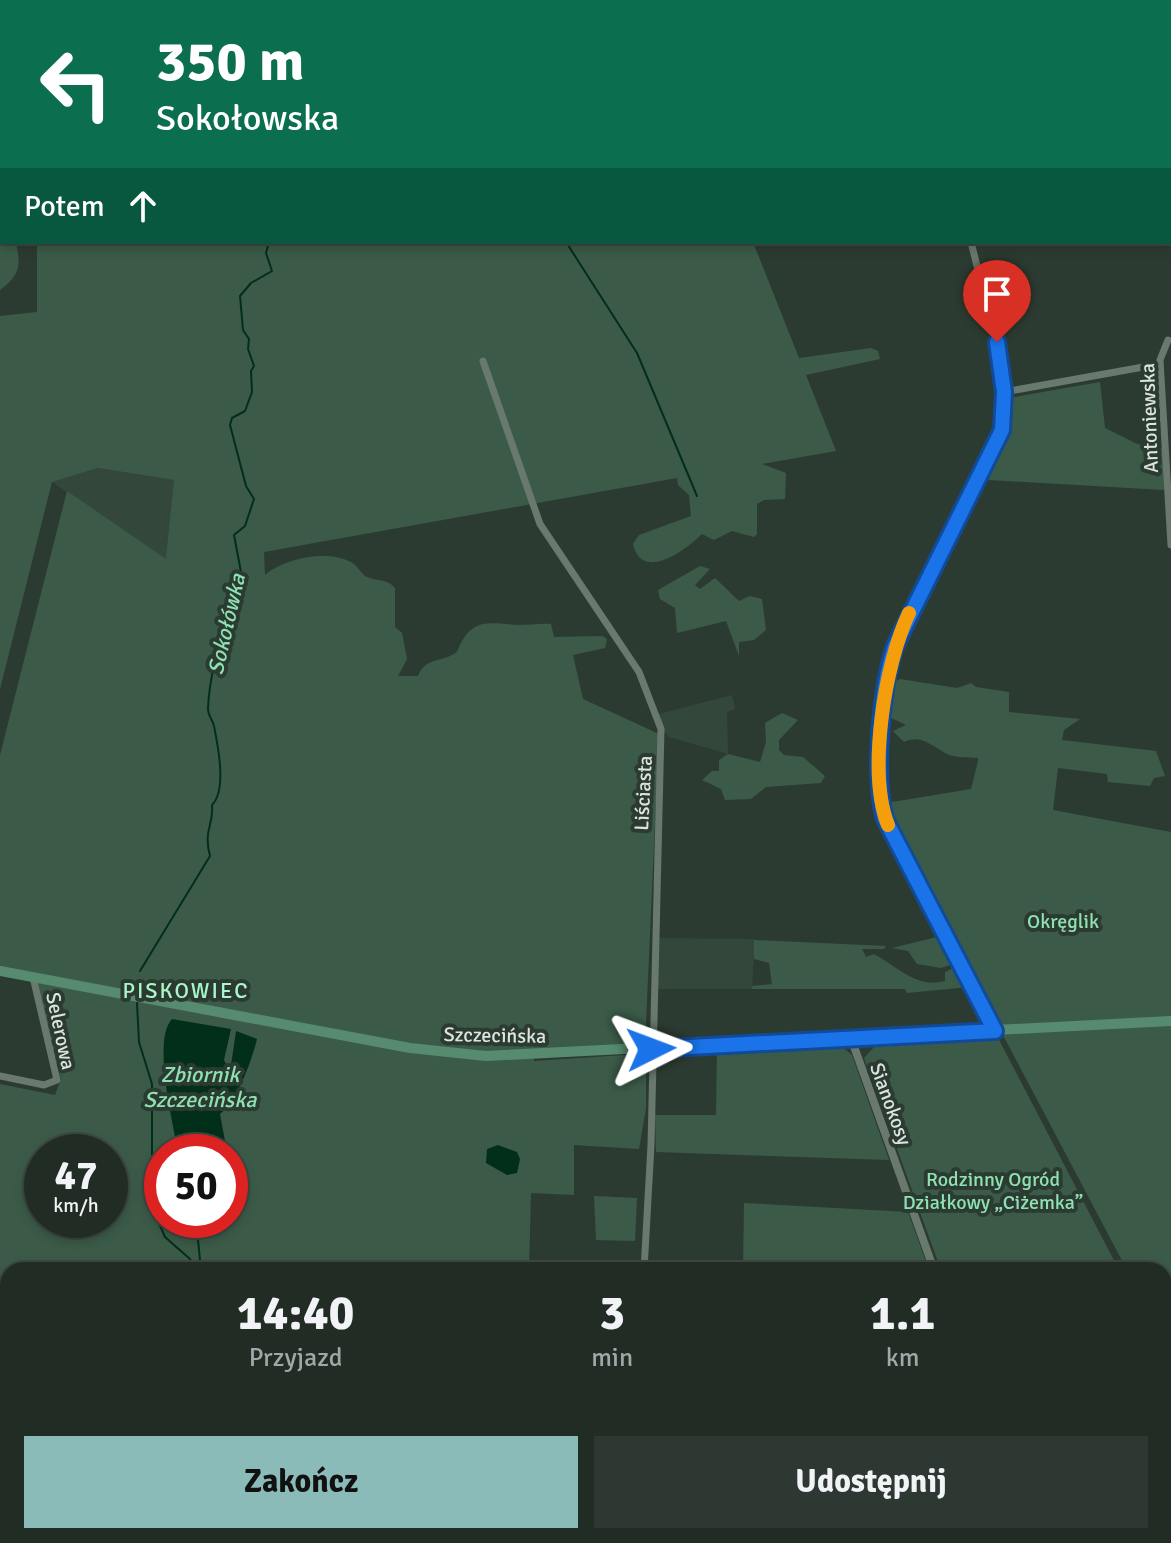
<!DOCTYPE html>
<html lang="pl">
<head>
<meta charset="utf-8">
<style>
	:root { --surface:#212c25; --page:#2d3832; --text:#f1f3f6; --muted:#a2a7a7; --line:#3e4842; --accent:#8bbbb9 }
	body { margin:0; font-family:Signika,sans-serif; background:var(--page); color:var(--text); height:100vh; display:flex; flex-direction:column; font-size:30px; white-space:nowrap }
	* { box-sizing:border-box; margin:0 }
	p { font-size:26px; color:var(--muted) }
	.icon { flex:none; width:44px; height:44px; fill:none; stroke:currentColor; stroke-width:2; stroke-linecap:round; stroke-linejoin:round }
	.map { position:relative; flex:1; overflow:hidden }
	.panel { position:absolute; left:0px; top:1262px; width:1172px; height:282px; display:flex; flex-direction:column; background:var(--surface); border-radius:24px 24px 0 0; box-shadow:0 4px 12px #0003,0 0 0 2px var(--line) }
	.panel>* { flex:none }
	.top-card { position:absolute; left:0px; top:0px; width:1172px; height:244px; box-shadow:0 4px 12px #0003,0 0 0 2px var(--line); background:#0b6e4f; color:#fff; overflow:hidden }
	.speed { position:absolute; left:24px; top:1134px; display:flex; gap:16px; font-size:40px; font-weight:700; text-align:center }
	.speed>* { display:grid; place-content:center; width:104px; height:104px; border-radius:50%; background:var(--surface); box-shadow:0 4px 12px #0003,0 0 0 2px var(--line); line-height:1 }
	.speed small { font-size:20px; font-weight:400 }
	.speed .limit { border:12px solid #d22; background:#fff; color:#111 }
	.pin { position:absolute; display:grid; place-items:center; width:68px; height:68px; color:#fff; margin:-82px -34px; border-radius:50% 50% 50% 0; rotate:-45deg; box-shadow:0 0 8px #0007 }
	.pin .icon { rotate:45deg }
	.me { position:absolute; width:88px; margin:-44px; rotate:87deg; stroke-linejoin:round; filter:drop-shadow(0 0 6px #0008) }
	.turn { display:flex; align-items:center; gap:28px; height:168px; padding:0 24px; font-size:36px }
	.turn .icon { width:104px; height:104px; stroke-width:2.5 }
	.turn b { display:block; font-size:56px; line-height:68px }
	.then { display:flex; align-items:center; height:76px; padding:0 24px; background:#0003; gap:16px; font-size:30px }
	.eta { display:flex; justify-content:space-evenly; align-items:center; height:136px; text-align:center }
	.eta b { font-size:48px; font-weight:800; line-height:56px }
	.button { display:flex; gap:16px; margin-top:auto; padding:16px 24px }
	.button a { flex:1; height:92px; border-radius:0px; background:var(--accent); color:#111; font-size:32px; font-weight:800; line-height:92px; text-align:center }
	.button a+a { background:var(--page); color:var(--text) }
	.map>svg:first-child { display:block }
	.built { fill:#33483b }
	.green { fill:#3b5b48; fill-rule:evenodd }
	.water { fill:#022f1a }
	.lines { fill:none; stroke-linecap:round; stroke-linejoin:round }
	.stream { stroke:#022f1a; stroke-width:2 }
	.minor { stroke:#69796e; stroke-width:7 }
	.tertiary { stroke:#69796e; stroke-width:8 }
	.secondary { stroke:#568b70; stroke-width:10 }
	.route-casing { stroke:#114b97; stroke-width:20 }
	.route { stroke:#1a73e8; stroke-width:14 }
	.slow { stroke:#f59e0b; stroke-width:14 }
	.labels { text-anchor:middle; stroke-width:8; stroke-linejoin:round; paint-order:stroke }
	.street-label { font-size:20px; fill:#dbe4de; stroke:#2c3b31 }
	.park-label { font-size:20px; fill:#8ee2b1; stroke:#2c3b31 }
	.water-label { font-size:22px; font-style:italic; fill:#8ee2b1; stroke:#2c3b31 }
	.neighbourhood-label { font-size:22px; letter-spacing:2px; fill:#a9f7c8; stroke:#2c3b31 }
</style>
</head>
<body>
<div class="map">
<svg width="1171" height="1543" viewBox="0 0 1171 1543">
	<rect width="100%" height="100%" fill="#2c3b31"/>
	<path class="built" d="M98,468L174,480L167,560L52,482Z
		M732,695L735,709L727,712L728,754L669,737L664,731L659,714Z
		M658,938L755,939L752,989H658Z"/>
	<path class="green" d="M0,0H733V2H2L0,132Z
		M0,204L2,242H16C21,266 20,275 0,290Z
		M37,242H753L799,358L871,348L878,351L880,359L806,375L836,451L762,464L786,473L785,499L764,500L757,504V534L754,537L732,531L714,540L702,534C686,550 642,583 633,544L639,535L691,516L689,495L678,485L677,478L264,552L265,575C284,558 331,548 354,564C359,568 362,575 367,577C379,582 386,578 395,588V627L402,633L407,659L398,676H418C426,656 443,663 457,652C471,617 487,623 519,625C530,625 540,623 551,624L554,637L602,636L607,639L605,648L573,655L583,699L659,734L645,1045L534,1052V1061L624,1055L646,1060V1108L639,1149L574,1145V1195L531,1193L529,1270H8V1536H523V1543H0V1333L7,1330L2,1326L0,1329V1084L55,1095L61,1079L34,974L0,968V755L67,491L166,559L174,480L98,468L52,482L0,689V316L37,312ZM42,1152H110V1220H42ZM162,1152H230V1220H162Z
		M1100,382L1105,428L1137,444L1163,449L1164,490L989,480L987,476L1006,434L1009,398Z
		M700,566L710,569L695,585L700,589L715,578L739,601L750,596L762,599L766,630L754,640L739,642V656L726,621L677,633L675,608L660,599L658,590Z
		M900,679L957,688L971,683L976,687L1009,692V712L1080,719L1064,730L1062,740L1156,751L1165,776L1154,778L1150,786L1108,782L1107,774L1058,768L1053,810L1171,832V1543L1037,1542L1036,1536H1164V1270H1127L892,825L886,803L971,789L978,761V758C968,757 953,758 945,753C932,745 919,734 904,742L893,731L906,725L889,717L885,707L889,684Z
		M782,713L798,720L779,740V750L784,755L803,757L825,776L821,783L766,787L751,799L725,800L721,789L702,780L712,771H719V760L728,754L760,762L766,742L765,723Z
		M941,936L956,963L941,968L917,964L908,951L892,948Z
		M754,940L886,946L884,949H862L866,957L874,954C898,967 917,989 945,981V972L958,966L969,987L907,993L905,989H752V986L772,984L769,963L754,959Z
		M998,1038L1119,1270H941L864,1058L876,1045Z
		M837,1043L852,1055L889,1160L656,1152L655,1115H716L717,1050Z
		M594,1196L637,1198L635,1241L596,1240Z
		M744,1203L908,1212L929,1270H743Z
		M742,1536H1025L1028,1543H742Z"/>
	<path class="water" d="M172,1019L231,1029L224,1060L227,1066L231,1065L236,1031L257,1039C252,1060 237,1101 220,1114L227,1152H220L213,1135L198,1134L189,1141V1152H178C173,1122 152,1040 172,1019Z
		M498,1145L517,1152L520,1159L517,1173L507,1175L486,1163L487,1149Z"/>
	<g class="lines">
		<path class="stream" d="M371,2L372,0
			M566,242L637,353L697,496
			M140,971L210,856C203,830 214,825 212,805C227,790 218,746 214,726C213,720 208,716 208,709C209,676 223,629 234,598L231,591L241,572L234,535L245,526L254,499L246,486L230,425L232,418L245,411L252,392L251,371L254,366L248,349L249,339L243,330L240,296L251,283L272,271L266,253L269,242
			M137,1003L139,1042L152,1084V1207L165,1237L190,1259L195,1270
			M200,1220L198,1240L201,1270
			M263,1536L271,1543"/>
		<path class="minor" d="M881,0L882,2
			M1170,65L1171,66
			M971,242L999,354L1003,424L978,483L908,616L889,664L882,710L881,802L900,853L995,1031
			M1168,340L1160,360L1171,545
			M483,361L540,524L639,672L661,729L651,1145L644,1270
			M1004,392L1160,364
			M0,1076L44,1085L57,1080L33,977
			M0,1329L8,1336
			M75,1543L78,1536
			M633,1543V1536"/>
		<path class="tertiary" d="M851,1038L934,1270
			M1030,1536L1032,1543"/>
		<path class="secondary" d="M0,971L410,1048L486,1056L1171,1021"/>
	</g>
	<g class="lines">
		<defs>
			<path id="route" d="M651,1049L995,1031L885,819C873,776 881,689 895,646L1002,430L1004,392L997,342"/>
		</defs>
		<use href="#route" class="route-casing"/>
		<use href="#route" class="route"/>
		<path class="slow" d="M888,825C867,772 885,663 909,613"/>
	</g>
	<g class="labels">
		<g class="street-label">
			<text transform="translate(1149 418) rotate(-92)" y="7">Antoniewska</text>
			<text transform="translate(643 793) rotate(-87)" y="7">Liściasta</text>
			<text transform="translate(61 1031) rotate(78)" y="7">Selerowa</text>
			<text transform="translate(495 1035) rotate(1)" y="7">Szczecińska</text>
			<text transform="translate(891 1104) rotate(70)" y="7">Sianokosy</text>
		</g>
		<g class="park-label">
			<text x="1063" y="928">Okręglik</text>
			<text x="993" y="1186">Rodzinny Ogród<tspan x="993" dy="23">Działkowy „Ciżemka”</tspan></text>
		</g>
		<g class="water-label">
			<text transform="translate(226 624) rotate(-77)" y="8">Sokołówka</text>
			<text x="200" y="1082">Zbiornik<tspan x="200" dy="25">Szczecińska</tspan></text>
		</g>
		<g class="neighbourhood-label">
			<text x="186" y="998">PISKOWIEC</text>
		</g>
	</g>
</svg>
<div class="speed"><div>47<small>km/h</small></div><div class="limit">50</div></div>
<div class="pin" style="left:997px;top:342px;background:#d93025"><svg class="icon" aria-label="arrive" viewBox="0 0 24 24"><path d="M6 21V4h12l-3 4 3 4H6"/></svg></div>
<svg class="me" style="left:651px;top:1049px" viewBox="-20 -20 40 40"><path d="M0-17L14 15 0 8-14 15z" fill="#1a73e8" stroke="#fff" stroke-width="4"/></svg>
<div class="top-card">
<div class="turn"><svg class="icon" aria-label="left" viewBox="0 0 24 24"><path d="M17 20v-9H6M10 6l-5 5 5 5"/></svg><div><b>350 m</b>Sokołowska</div></div>
<div class="then">Potem<svg class="icon" aria-label="ahead" viewBox="0 0 24 24"><path d="M12 20V5M6 11l6-6 6 6"/></svg></div>
</div>
<section class="panel">
<div class="eta">
<div><b>14:40</b><p>Przyjazd</p></div>
<div><b>3</b><p>min</p></div>
<div><b>1.1</b><p>km</p></div>
</div>
<div class="button"><a>Zakończ</a><a>Udostępnij</a></div>
</section>
</div>
</body>
</html>
